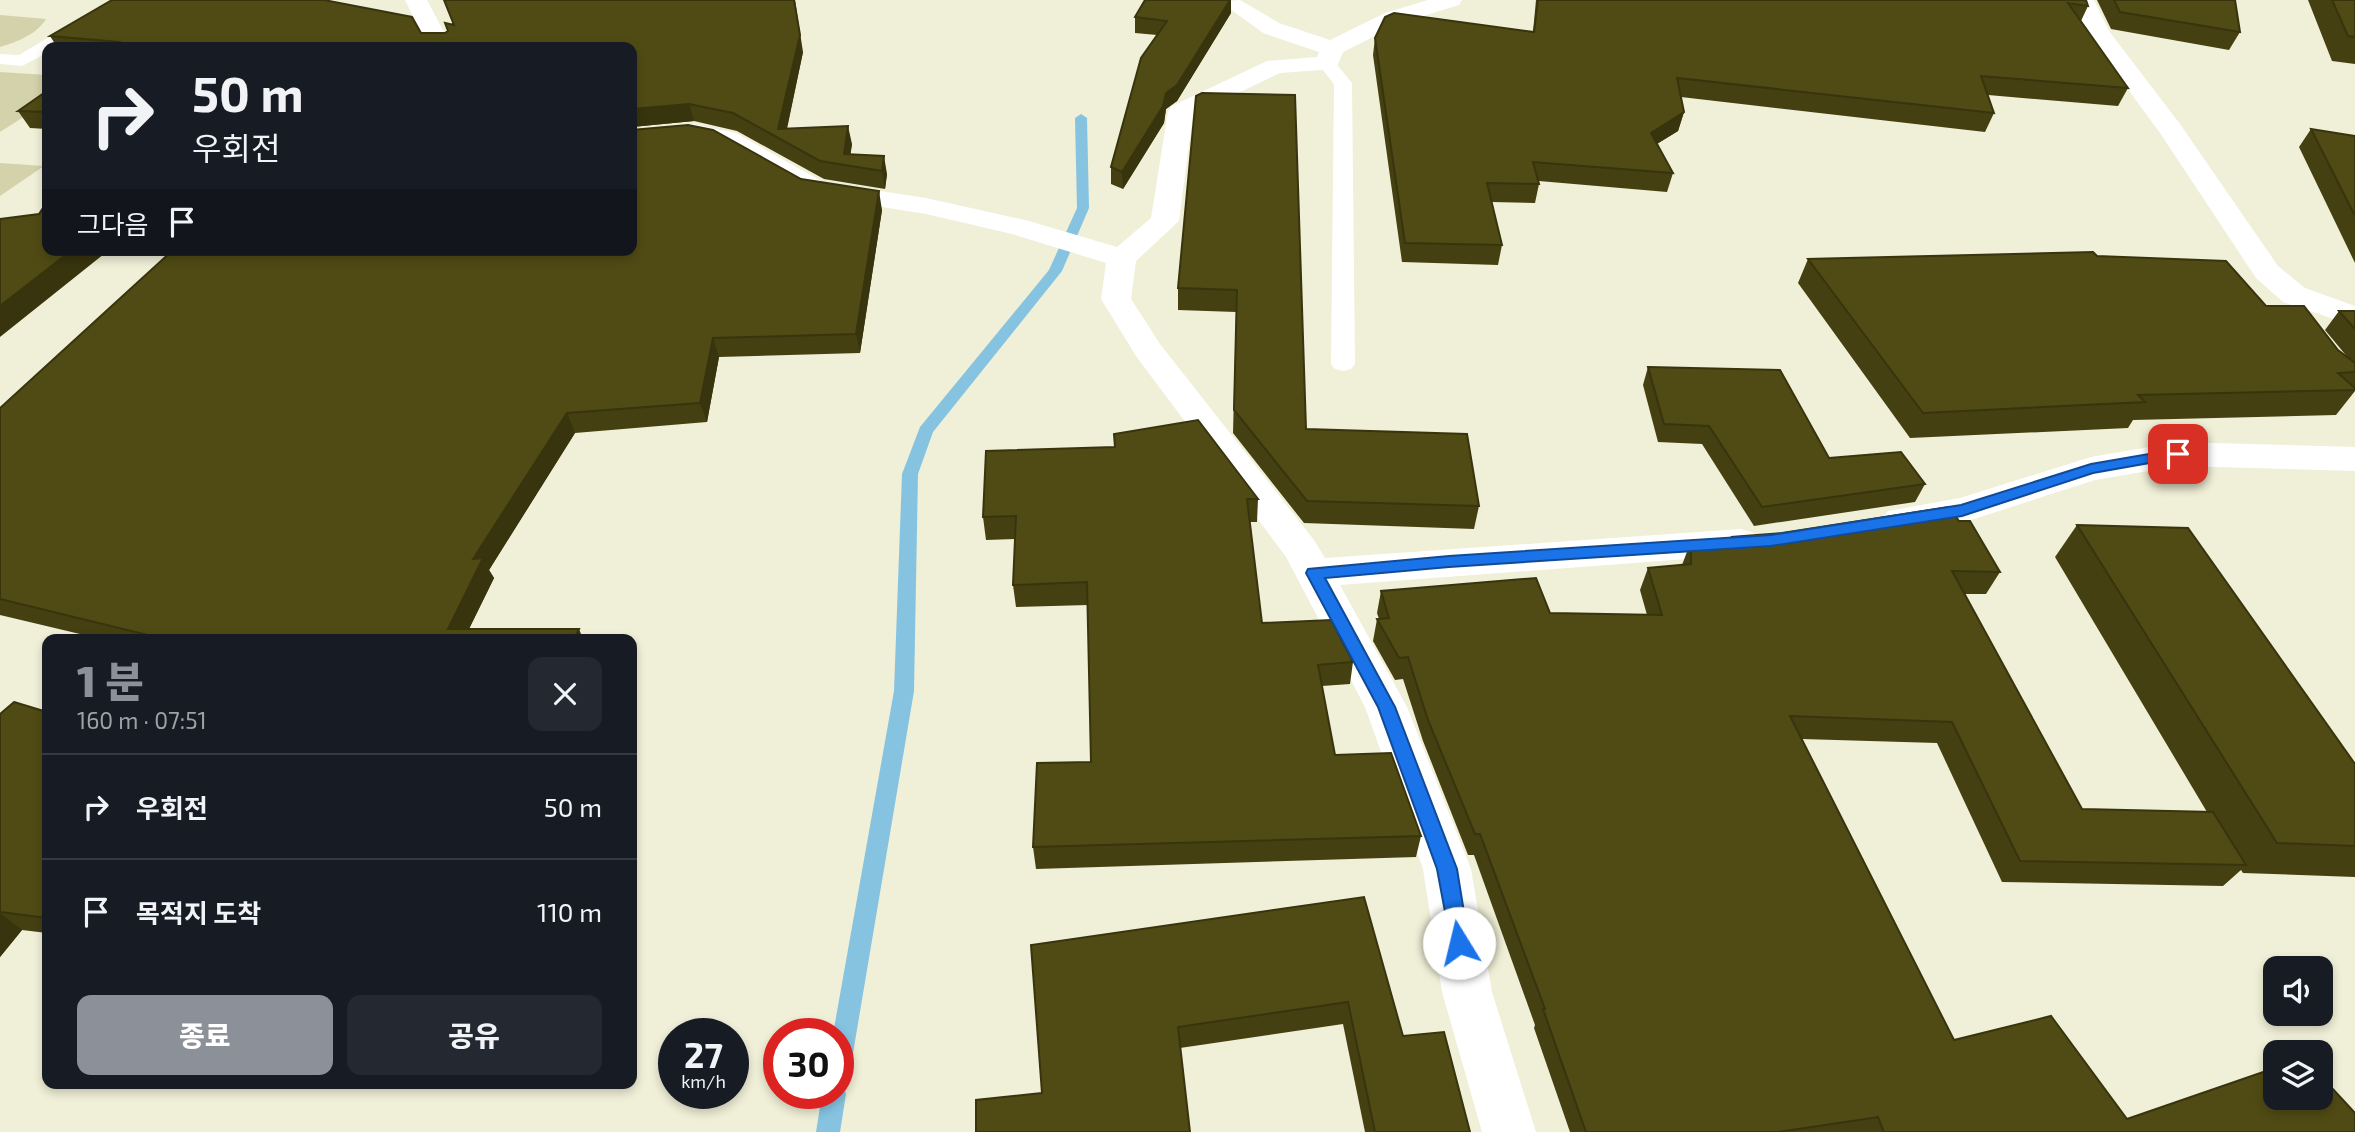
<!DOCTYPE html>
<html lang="ko">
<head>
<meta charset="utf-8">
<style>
	:root { --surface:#171b24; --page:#242831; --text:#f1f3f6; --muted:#9ea1a6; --line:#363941; --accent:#8c9099 }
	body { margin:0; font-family:"Exo 2","Noto Sans KR",sans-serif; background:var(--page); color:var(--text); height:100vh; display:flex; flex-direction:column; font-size:26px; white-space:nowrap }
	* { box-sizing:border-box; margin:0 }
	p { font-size:23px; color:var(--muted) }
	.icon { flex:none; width:38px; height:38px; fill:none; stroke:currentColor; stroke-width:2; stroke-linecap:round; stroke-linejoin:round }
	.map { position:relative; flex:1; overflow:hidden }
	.side { position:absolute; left:42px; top:634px; width:595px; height:455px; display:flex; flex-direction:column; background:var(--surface); border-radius:14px; box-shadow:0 4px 10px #0003 }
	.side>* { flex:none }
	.top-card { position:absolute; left:42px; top:42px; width:595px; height:214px; border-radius:14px; box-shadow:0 4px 10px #0003; background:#171b24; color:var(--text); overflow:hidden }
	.tools { position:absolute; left:2263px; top:956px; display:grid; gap:14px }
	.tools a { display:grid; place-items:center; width:70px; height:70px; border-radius:14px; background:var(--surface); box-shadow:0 4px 10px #0003; font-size:35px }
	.speed { position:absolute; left:658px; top:1018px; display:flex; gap:14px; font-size:35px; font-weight:700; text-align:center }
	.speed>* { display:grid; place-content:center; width:91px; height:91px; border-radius:50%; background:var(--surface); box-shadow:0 4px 10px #0003; line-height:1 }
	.speed small { font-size:18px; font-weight:400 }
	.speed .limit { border:10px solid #d22; background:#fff; color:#111 }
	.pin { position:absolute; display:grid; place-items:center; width:60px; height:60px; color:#fff; margin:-30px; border-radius:14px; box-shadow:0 4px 10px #0006 }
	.me { position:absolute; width:77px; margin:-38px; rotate:351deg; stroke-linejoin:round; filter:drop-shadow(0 0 5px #0008) }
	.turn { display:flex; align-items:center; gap:24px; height:147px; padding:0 35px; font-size:32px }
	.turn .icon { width:91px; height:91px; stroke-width:2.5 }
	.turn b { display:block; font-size:49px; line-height:60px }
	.then { display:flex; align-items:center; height:66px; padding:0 35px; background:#0003; gap:14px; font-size:26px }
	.round { display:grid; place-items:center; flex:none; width:74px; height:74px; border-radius:14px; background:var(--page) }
	.headline { display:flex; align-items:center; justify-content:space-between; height:119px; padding:0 35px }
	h1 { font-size:42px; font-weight:800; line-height:52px; color:var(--accent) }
	.button { display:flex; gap:14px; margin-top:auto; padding:14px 35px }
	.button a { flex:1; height:80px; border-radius:14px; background:var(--accent); color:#fff; font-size:28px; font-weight:800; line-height:80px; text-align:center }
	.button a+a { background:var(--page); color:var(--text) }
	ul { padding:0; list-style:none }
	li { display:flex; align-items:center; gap:21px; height:105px; padding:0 35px; border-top:2px solid var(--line) }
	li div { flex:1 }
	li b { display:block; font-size:26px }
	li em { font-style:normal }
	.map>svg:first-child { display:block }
	.green { fill:#d4d2ab }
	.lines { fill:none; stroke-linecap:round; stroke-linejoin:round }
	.stream { fill:#86c3e0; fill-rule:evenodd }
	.service { fill:#fff; fill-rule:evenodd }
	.minor { fill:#fff; fill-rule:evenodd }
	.wall { fill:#454011 }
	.shaded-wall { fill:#38340e }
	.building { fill:#504b14; stroke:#38340e; stroke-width:2 }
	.route { fill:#1a73e8; stroke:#114b97; stroke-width:2 }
</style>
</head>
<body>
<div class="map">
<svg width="2355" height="1132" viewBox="0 0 2355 1132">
	<rect width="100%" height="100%" fill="#f0efd7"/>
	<path class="green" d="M0,15L46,19C37,34 17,42 0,47Z
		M0,72L47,75V102L0,132Z
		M0,163L44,166L0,196Z"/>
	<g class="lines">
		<path class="stream" d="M1081,114L1087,118L1089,208L1062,271L933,432L918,474L914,691L850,1071L846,1079L838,1083V1034H833L894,691L902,474L920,427L1049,270L1077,208L1075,118Z
			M838,1084L843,1085L846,1094L840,1132H816L822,1094H838Z"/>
		<path class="service" d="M111,0H131L57,47H47V53L22,66L0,64V54L19,55Z
			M1327,59L1333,60L1352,83L1355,364L1351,369L1343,371L1335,369L1331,364L1334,84L1318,64Z"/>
		<path class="minor" d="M405,0H427L452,47H428Z
			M1240,0L1279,23L1330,40L1385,13L1428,0H1462L1459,5L1401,23L1343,52L1336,69L1280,73L1193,115L1179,221L1136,261L1131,299L1160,344L1314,540L1325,558L1741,529L1754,533L1760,542L1754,551L1741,555L1340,585L1407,707L1471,869L1492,992L1536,1132H1482L1442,992L1423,869L1365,707L1286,557L1136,356L1101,299L1106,263L1012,234L926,214L806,195L719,145L693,140L632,146V130L693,124L736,133L823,182L926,198L1029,221L1117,247L1151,218L1168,111L1172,106L1267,61L1317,57L1319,52L1263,33L1226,6L1229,1Z
			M2072,0H2094L2109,31L2180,124L2278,266L2305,288L2355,306V326L2283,302L2256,278L2160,133L2086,32Z
			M2178,442L2355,447V471L2178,466L2095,480L1962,523L1901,533L1888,529L1882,520L1888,511L1960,498L2091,457Z"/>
	</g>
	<path class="wall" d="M1536,0H2086L2088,6L2081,21L2128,88L2118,106L1988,95L1994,113L1985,132L1681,97L1684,112L1678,131L1657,144L1673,173L1667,192L1539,181V184L1535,203L1492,202L1502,245L1498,265L1402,262L1373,55L1375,38L1533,32Z
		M2097,0H2235L2240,32L2229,50L2111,29Z
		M2308,0H2355V64L2332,61Z
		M1231,13L1177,101L1166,109L1164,123L1123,189L1111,184V167L1157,35L1135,33V17Z
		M454,25L803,52L787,129L852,144L850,154L887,174L885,189L824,179L737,131L694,121L632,127V47H57L50,36L445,33Z
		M47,91V129L30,128L18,111Z
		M1196,96L1306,429L1479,506L1474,529L1304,523L1233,433L1236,312L1178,310V288Z
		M2311,129L2355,136V263L2299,147Z
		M801,179L882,210L860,353L719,357L707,422L575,433L489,570L494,578L469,629L574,639H101L0,615V408Z
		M2097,256L2266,306L2338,350L2349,359L2325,330L2339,311H2355V391L2336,415L2133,420L2128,428L1910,438L1798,283L1808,259Z
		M1648,367L1829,458L1925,484L1915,502L1754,526L1702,444L1658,442L1643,385Z
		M1114,434L1258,499L1257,522H1250L1262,623L1353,662L1350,684L1322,686L1335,755L1421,836L1416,857L1036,869L1033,847L1091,762L1088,605L1016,607L1013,585L1015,539L986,540L983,517L1114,447Z
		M2077,525L2355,764V877L2243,873L2241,870L2223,886L2002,882L1937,743L1802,739L1954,1040L2127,1119L2355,1132H1570L1534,1028L1535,1025L1474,855H1468L1423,741L1403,679L1395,680L1373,641L1377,619H1379L1377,613L1381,591L1550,613L1647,615L1640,590L1648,568L1682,565L1691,541L1730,542L1732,537L2000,572L1986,594H1965L2082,809L2207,812L2055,557Z
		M47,712V933L22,930L0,957V714Z
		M1364,897L1403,1036L1470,1132H1365L1343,1024L1180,1048L1042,1093Z"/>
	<path class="shaded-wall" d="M794,0H795L803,52L784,141L778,129Z
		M1230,0H1231V13L1177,101L1166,109L1164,123L1123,189L1122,172L1166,93Z
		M689,104L694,121L632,127V109Z
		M1684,112L1678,131L1645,151L1651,133Z
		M848,126L852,144L849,166L844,154Z
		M884,156L887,174L885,189L882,171Z
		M879,191L882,210L860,353L856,334Z
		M72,250H109L0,337V306Z
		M713,338L719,357L707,422L700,403Z
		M567,413L575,433L489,570L494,578L464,639L448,629L473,559Z
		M579,629L583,639H574Z
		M0,913L22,930L0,957Z"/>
	<path class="building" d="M112,0H324L412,17L421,33H445L448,31L445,23L454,25L444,0H794L800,35L778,129L848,126L844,154L884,156L882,171L820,161L733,113L689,104L632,109V47H111L119,42L50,36Z
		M1145,0H1230L1177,85L1166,93L1163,106L1122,172L1111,167L1141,58L1167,21L1135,17Z
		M1538,0H2086L2088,6L2068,3L2128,88L1981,76L1994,113L1677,78L1684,112L1651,133L1673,173L1533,162L1539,184L1487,183L1502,245L1405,243L1375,38L1385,17L1394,13L1534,32Z
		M2114,0H2235L2240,32L2120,12Z
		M2332,0H2355V37L2348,36Z
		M47,91V112L18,111Z
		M1202,93L1295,95L1306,429L1467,434L1479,506L1307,501L1234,410L1237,290L1178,288L1196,96Z
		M688,125L713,130L801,179L879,191L856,334L713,338L700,403L567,413L473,559L483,558L448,629H579L574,639H144L148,635L0,599V408L173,250H632V130Z
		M2311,129L2355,136V216Z
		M47,202V250H72L0,306V219L39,214Z
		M2093,252L2097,256L2226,261L2266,306H2304L2338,350L2355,363V372L2338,373L2355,388V390L2138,395L2145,402L1923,413L1808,259Z
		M2339,311H2355V329Z
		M1648,367L1780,370L1829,458L1901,452L1925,484L1762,507L1709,426L1664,424Z
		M1198,420L1258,499H1247L1262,623L1331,620L1353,662L1318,665L1335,755L1391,753L1421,836L1033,847L1037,763L1091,762L1087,582L1013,585L1016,516L983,517L986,451L1115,447L1114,434Z
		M1949,507L1959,521H1970L2000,572L1952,571L2082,809L2213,812L2246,865L2020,861L1952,722L1790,716L1954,1040L2051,1016L2127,1119L2275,1068V1097H2320V1075L2355,1113V1132H1884L1878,1117L1778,1132H1586L1543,1009H1545L1480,834H1475L1428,720L1408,657L1399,658L1377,619L1389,618L1381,591L1536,578L1550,613L1662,615L1648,568L1691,564V541L1734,542L1732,537L1782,533Z
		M2077,525L2188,528L2355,764V846L2277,843Z
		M14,702L47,712V918L0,912V714Z
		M1364,897L1403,1036L1444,1032L1470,1132H1375L1348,1002L1178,1027L1190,1132H976V1100L1042,1093L1031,945Z"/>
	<path class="route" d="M2178,449L2183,450L2185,454L2183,457L2093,473L1962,516L1771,546L1449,567L1325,578L1395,707L1457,869L1469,943L1466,949L1459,952L1452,949L1437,869L1378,707L1306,573L1308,569L1449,556L1771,535L1961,505L2091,464Z"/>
</svg>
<div class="tools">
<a><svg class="icon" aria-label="sound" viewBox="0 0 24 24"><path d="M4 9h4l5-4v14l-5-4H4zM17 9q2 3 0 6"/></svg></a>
<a><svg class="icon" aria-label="layers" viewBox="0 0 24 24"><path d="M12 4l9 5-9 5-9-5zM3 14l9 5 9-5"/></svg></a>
</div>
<div class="speed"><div>27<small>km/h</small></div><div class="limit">30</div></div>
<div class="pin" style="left:2178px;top:454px;background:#d93025"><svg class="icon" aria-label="arrive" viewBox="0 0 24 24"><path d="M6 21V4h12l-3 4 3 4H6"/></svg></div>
<svg class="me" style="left:1459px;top:943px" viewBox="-20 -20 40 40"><circle r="19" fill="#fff"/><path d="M0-13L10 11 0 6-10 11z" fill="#1a73e8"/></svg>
<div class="top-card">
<div class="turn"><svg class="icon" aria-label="right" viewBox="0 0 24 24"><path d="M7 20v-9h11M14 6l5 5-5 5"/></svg><div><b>50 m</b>우회전</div></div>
<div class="then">그다음<svg class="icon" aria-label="arrive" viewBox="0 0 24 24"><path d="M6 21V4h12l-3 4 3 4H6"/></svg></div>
</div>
<section class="side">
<div class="headline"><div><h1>1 분</h1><p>160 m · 07:51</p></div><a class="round"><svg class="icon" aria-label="close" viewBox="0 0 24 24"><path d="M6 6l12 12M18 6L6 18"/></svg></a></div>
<ul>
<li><svg class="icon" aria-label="right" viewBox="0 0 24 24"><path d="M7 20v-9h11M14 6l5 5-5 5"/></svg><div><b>우회전</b></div><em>50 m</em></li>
<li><svg class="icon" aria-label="arrive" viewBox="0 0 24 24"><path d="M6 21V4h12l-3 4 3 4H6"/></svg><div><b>목적지 도착</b></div><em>110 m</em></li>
</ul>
<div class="button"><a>종료</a><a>공유</a></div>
</section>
</div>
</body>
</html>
